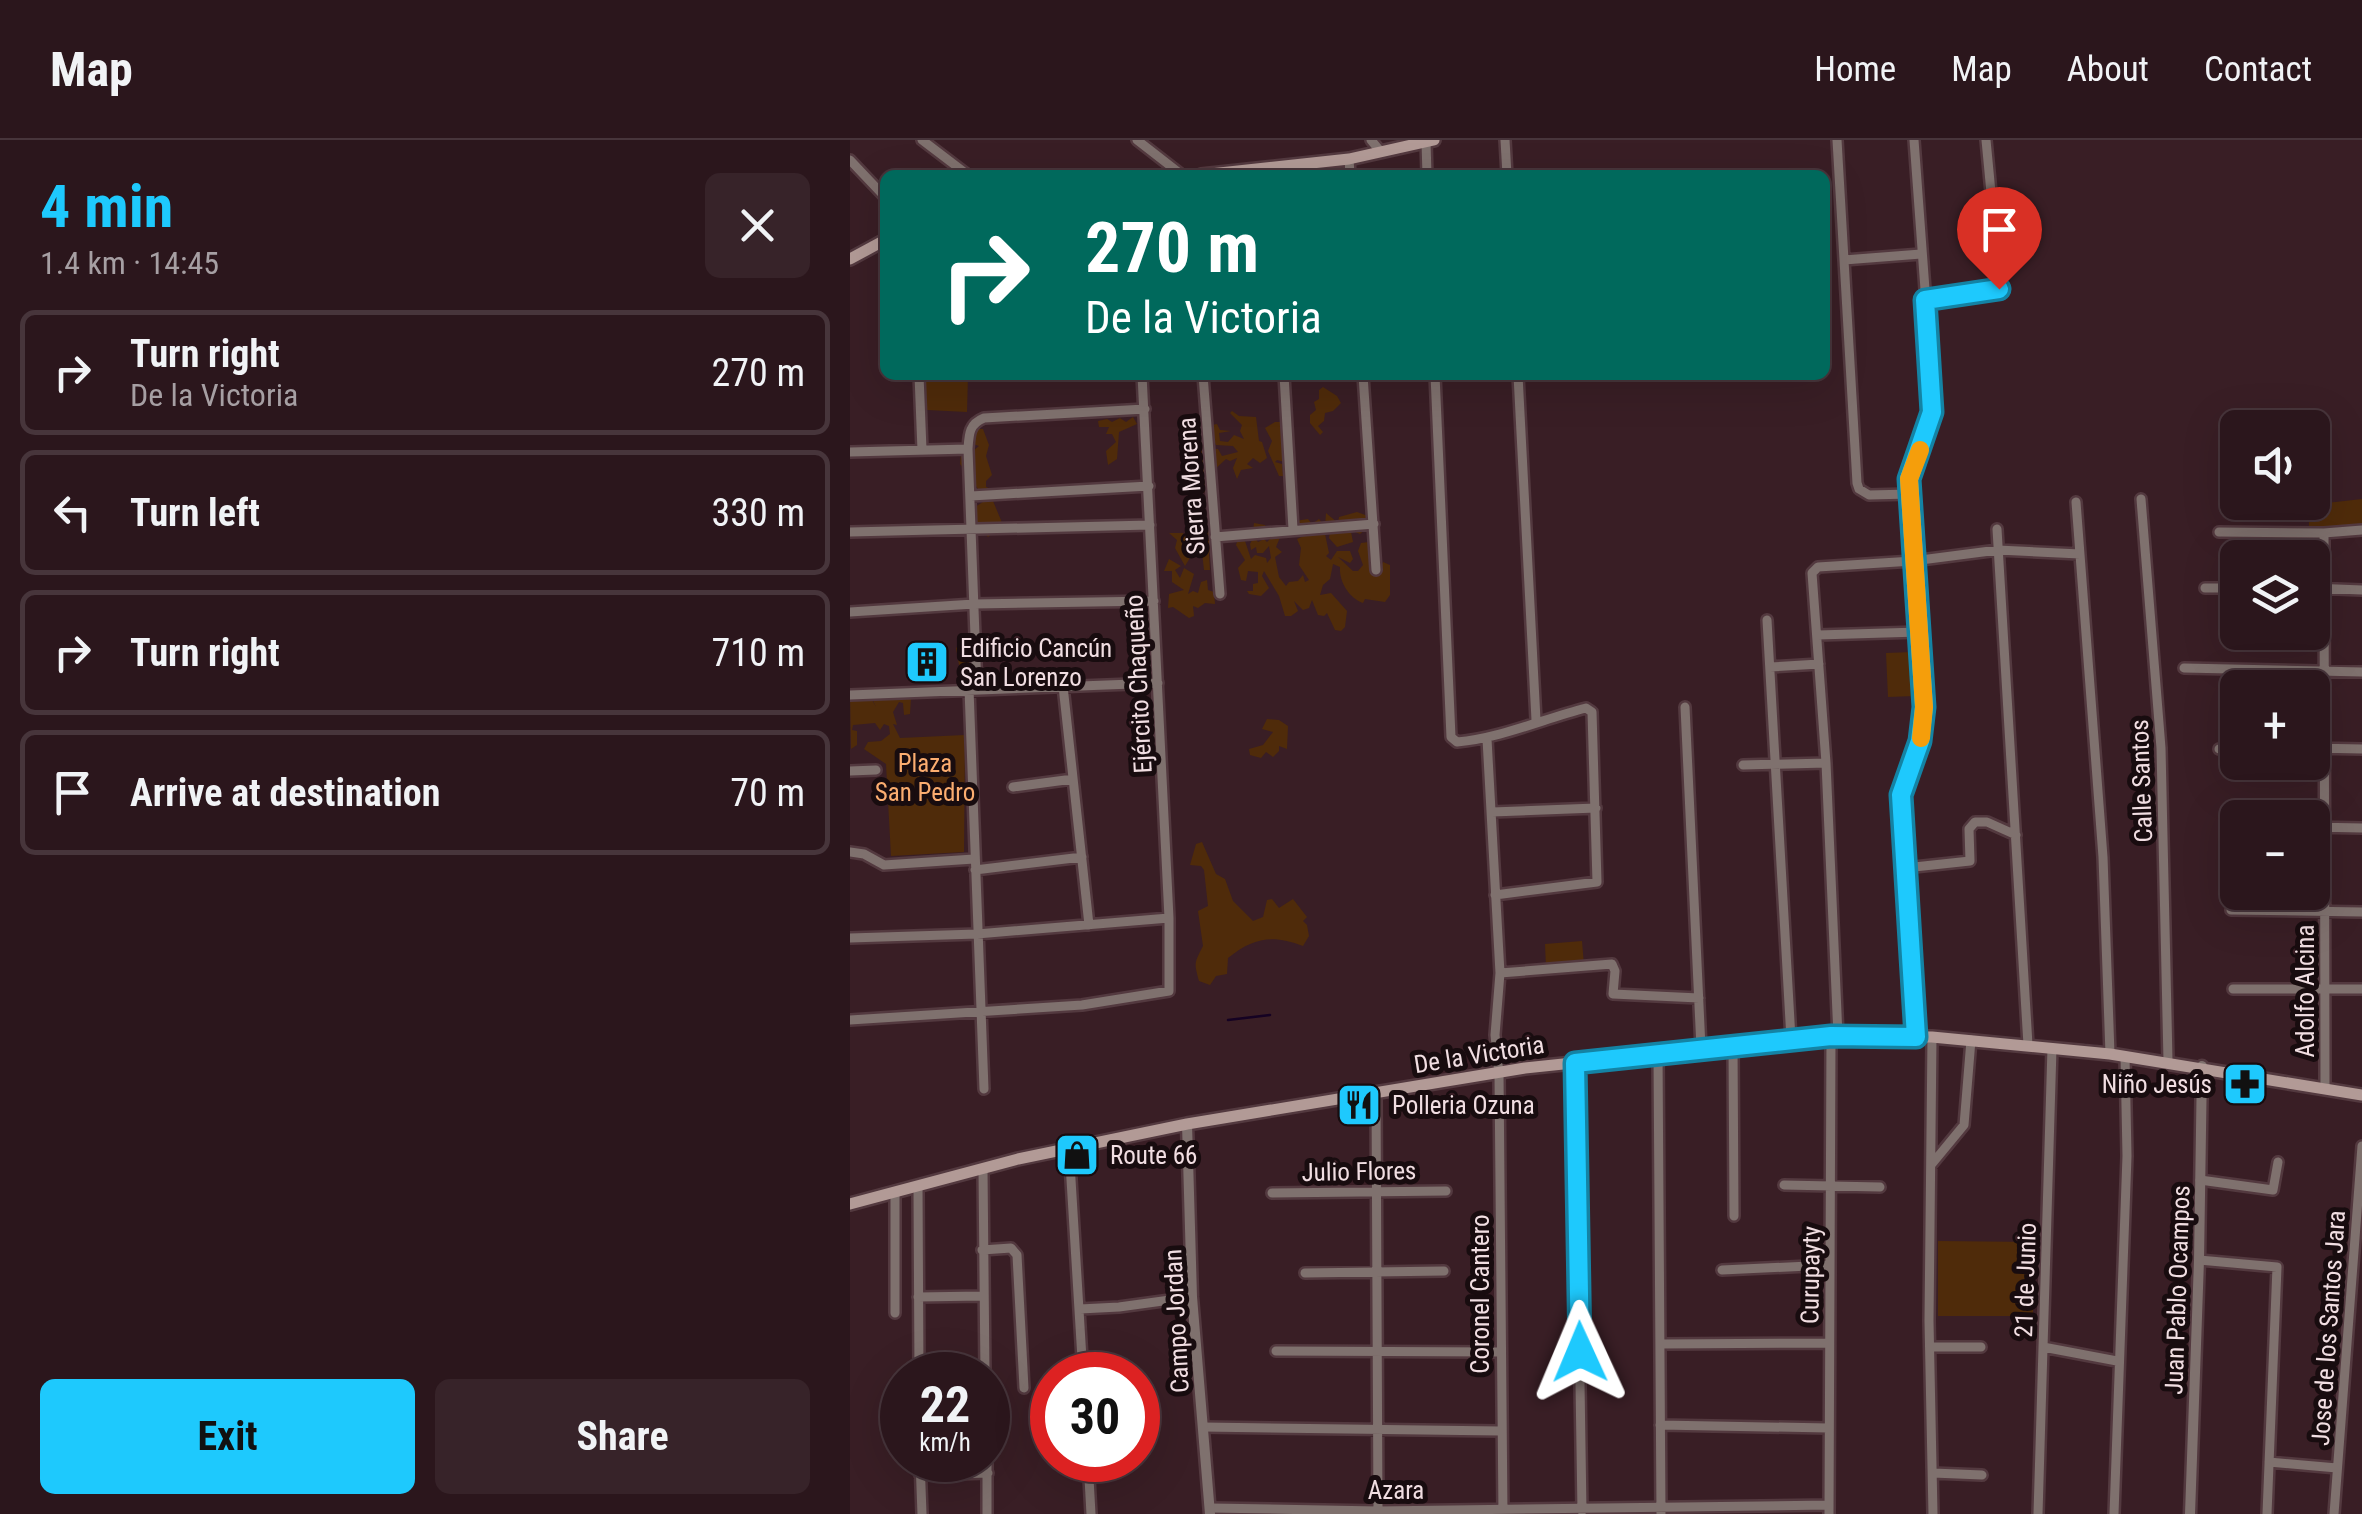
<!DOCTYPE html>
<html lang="en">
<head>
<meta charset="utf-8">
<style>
	:root { --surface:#2b161c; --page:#372329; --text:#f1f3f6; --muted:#a69fa3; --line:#47353b; --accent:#1ec9fd }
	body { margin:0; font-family:"Roboto Condensed",sans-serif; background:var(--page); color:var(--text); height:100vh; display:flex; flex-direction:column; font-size:38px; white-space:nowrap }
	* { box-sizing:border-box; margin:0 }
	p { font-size:32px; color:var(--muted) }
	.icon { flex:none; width:55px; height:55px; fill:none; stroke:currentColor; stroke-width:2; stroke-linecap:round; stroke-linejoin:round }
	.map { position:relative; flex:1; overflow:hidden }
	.panel { display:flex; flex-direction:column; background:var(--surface); width:850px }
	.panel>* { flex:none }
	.top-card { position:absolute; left:30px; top:30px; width:950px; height:210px; border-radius:15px; box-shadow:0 10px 40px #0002,0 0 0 2px var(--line); background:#00695c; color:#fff; overflow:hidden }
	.fabs { position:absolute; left:1370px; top:270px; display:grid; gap:20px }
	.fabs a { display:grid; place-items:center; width:110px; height:110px; border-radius:15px; background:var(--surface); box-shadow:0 10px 40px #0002,0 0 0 2px var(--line); font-size:50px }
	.speed { position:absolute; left:30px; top:1212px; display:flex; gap:20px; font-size:50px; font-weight:700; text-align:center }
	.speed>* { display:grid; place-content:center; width:130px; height:130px; border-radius:50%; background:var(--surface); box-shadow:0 10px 40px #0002,0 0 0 2px var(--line); line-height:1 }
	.speed small { font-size:25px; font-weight:400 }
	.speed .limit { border:15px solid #d22; background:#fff; color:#111 }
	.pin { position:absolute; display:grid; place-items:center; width:85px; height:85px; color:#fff; margin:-102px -42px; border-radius:50% 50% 50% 0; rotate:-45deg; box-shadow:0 0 10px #0007 }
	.pin .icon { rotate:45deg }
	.me { position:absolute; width:110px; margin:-55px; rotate:359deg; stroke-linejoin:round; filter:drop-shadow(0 0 8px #0008) }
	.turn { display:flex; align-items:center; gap:35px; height:210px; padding:0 40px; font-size:45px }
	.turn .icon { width:130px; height:130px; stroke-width:2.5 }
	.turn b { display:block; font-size:70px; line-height:85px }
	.round { display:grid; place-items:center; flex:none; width:105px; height:105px; border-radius:15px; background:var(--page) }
	.summary { display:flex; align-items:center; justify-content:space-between; height:170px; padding:0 40px }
	h1 { font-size:60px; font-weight:700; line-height:75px; color:var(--accent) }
	.action { display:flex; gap:20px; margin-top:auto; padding:20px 40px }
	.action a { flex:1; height:115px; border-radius:15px; background:var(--accent); color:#111; font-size:40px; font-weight:700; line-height:115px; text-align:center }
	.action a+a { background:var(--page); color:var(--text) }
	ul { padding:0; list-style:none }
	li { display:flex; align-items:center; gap:30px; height:125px; margin:0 20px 15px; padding:0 20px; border:5px solid var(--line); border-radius:15px }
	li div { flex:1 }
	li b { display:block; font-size:38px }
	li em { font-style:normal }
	header { display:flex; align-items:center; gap:60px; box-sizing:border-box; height:140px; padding:0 50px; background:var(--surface); border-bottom:2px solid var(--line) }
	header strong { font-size:48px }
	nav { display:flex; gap:55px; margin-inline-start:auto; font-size:35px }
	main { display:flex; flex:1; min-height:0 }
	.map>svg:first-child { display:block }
	.green { fill:#4f2b0a }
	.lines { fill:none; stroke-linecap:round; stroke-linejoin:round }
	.stream { stroke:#150223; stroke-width:2.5 }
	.minor-casing { stroke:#53393f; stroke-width:14 }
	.tertiary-casing { stroke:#53393f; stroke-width:15 }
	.secondary-casing { stroke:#53393f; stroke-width:16 }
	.minor { stroke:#7f716e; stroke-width:9 }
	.tertiary { stroke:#7f716e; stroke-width:10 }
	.secondary { stroke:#b29a96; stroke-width:11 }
	.route-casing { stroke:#1483a4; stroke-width:25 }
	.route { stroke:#1ec9fd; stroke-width:18 }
	.slow { stroke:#f59e0b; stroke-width:18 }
	.labels { text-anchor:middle; stroke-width:10; stroke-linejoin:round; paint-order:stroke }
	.street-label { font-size:25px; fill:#f1dee2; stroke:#180c0f }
	.poi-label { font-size:25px; fill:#f1dee2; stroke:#180c0f; text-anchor:start }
	.park-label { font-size:25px; fill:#fbad70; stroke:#180c0f }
</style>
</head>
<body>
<header>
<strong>Map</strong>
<nav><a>Home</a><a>Map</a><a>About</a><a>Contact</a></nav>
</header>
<main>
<section class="panel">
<div class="summary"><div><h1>4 min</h1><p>1.4 km · 14:45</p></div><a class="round"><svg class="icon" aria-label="close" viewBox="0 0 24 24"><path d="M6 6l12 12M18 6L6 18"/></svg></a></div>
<ul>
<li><svg class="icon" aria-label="right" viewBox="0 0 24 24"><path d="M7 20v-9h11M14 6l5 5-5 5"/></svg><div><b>Turn right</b><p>De la Victoria</p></div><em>270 m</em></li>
<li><svg class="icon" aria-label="left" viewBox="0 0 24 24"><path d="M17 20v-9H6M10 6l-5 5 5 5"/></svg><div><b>Turn left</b></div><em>330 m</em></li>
<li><svg class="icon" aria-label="right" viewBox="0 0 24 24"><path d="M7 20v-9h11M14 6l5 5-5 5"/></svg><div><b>Turn right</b></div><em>710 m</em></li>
<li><svg class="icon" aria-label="arrive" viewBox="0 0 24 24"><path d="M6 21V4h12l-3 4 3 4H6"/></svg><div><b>Arrive at destination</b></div><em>70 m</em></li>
</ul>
<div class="action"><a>Exit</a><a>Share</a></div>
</section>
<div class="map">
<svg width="1512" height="1374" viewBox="0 0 1512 1374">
	<rect width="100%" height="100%" fill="#391e25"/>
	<path class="green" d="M75,235H118L117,272L77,270Z
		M473,247L487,256L491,263L483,271L475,273L474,281L468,286L473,292L470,295L460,283V275L466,270L464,262L469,259V250Z
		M382,271L389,276L406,277L409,301L412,302L417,318L410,323L403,318L397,324L403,328L391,330L387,339L383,328L387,318L380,321L376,319L364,330L362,318L366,315L362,309H368L372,316L388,312L383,306L366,305L359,292L362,285L367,284L370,290L381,291L369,293L370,301L378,302L384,295L394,299L390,291L392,285L380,273Z
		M283,277L287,284L269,292L267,319L258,325L256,311L266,302L262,294H256L259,287H249L248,281L257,279L262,282L270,278L276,282Z
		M425,282H433L435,322L427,320L425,322L432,324L433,336H429L418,311L422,301L415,288Z
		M123,289H133L139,305L136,316L142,335L136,341V347L148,352L138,359L143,361L153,385L142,384L144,392L138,397L124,381L122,369L136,360L110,324L111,314L118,315L129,306L120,303Z
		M346,294L354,306L358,350L353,353L343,339H333L335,328L349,324L344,313L335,308L341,295Z
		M1512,359V387L1459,391V365Z
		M507,372L518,376L521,385L510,394L498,389L488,392H501L503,402L487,407L479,398L480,392L465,391L475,394L479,413L476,416L481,420L487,411H500L503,419L500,423L488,417L503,431H508L513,425L508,411L511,403L519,402L520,425L524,432L529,430L533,422L540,425V455L535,462L515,459L513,463C499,458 489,442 490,427L483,424L480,439L473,445L470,455L481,453L497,471L495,487L491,491L485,490L477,473L474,476L468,475L462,460L459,468L453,470L444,461L448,471L441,476H435L429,456L414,431L412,436L419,448L411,456L399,454L397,451H403V444L408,443V432L398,431L396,441L391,440L388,428L395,420L386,405L388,399L394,398L401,419L405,415L416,418L417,423L421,418L419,406L413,413H407L406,407L401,410L400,404L403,398L393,393L394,389L403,391L404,383L415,385L418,392L404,397L408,402L414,399L417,402L423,396L431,395L426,407L432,412L425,417L429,437L436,446L439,442L448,441L453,435L455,442L459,440L449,425L451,408L447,399L460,393L448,391L445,381L458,379L462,384L469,379L475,386L476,373L488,383L489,377Z
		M356,384L364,408L359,413L360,430H354L352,412L343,413L335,426L325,408L327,400L319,393H333L340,405H348L352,410V401L344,392L349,385Z
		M319,419L331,426L325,430L330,438L334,428L344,434L338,454L343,451L348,453L351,442L357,440L358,450L364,452L365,464L355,463L348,468L343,466L344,476L339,478L323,467L318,468L319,454L334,450L322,442V431H314Z
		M129,496L137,520L125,523L126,544L119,547L112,542L106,508L119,497Z
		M1063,512L1065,556L1038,557L1036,513Z
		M0,553L21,558L26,567L21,556L28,555L35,560L52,553L61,557L60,574L54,575L53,563L49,562L43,572L47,585L43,584L50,598L115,595L114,712L41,716L36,624L14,609L18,602L31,601L40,594L39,586L34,584L30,590L25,583L3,585L2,590L7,591V605L1,609Z
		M417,579L429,580L438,586L437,609L429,606V611L423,617L416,612L411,618L400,615L399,609L413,605L423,592L412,589Z
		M352,702L366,734L375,739L383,761L403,781L413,777L417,760L422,759L429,768L443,759L457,777L453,781L457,785L459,796L453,806C422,794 403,798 378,818L377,834L366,836L360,845L349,841C344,822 344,824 353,806L348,771L358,766L354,730L351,726L340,725L346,704Z
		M732,801L734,825L696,828L695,804Z
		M1088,1101L1183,1102V1176H1088Z"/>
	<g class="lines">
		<path class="stream" d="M378,880L420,875
			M947,894L967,892
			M889,900L936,895
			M1235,905L1253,907"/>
		<defs>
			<path id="minor" d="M72,0L118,35
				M287,0L332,35
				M521,0L531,12
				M655,0L657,35
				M987,0L1007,343L1009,349L1019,355L1060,354
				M1064,0L1083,258L1079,286L1059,339L1074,571L1070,601L1051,655L1066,897
				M576,2L577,35
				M499,19L500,35
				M0,20L35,57
				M994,120L1071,114
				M1075,160L1150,147L1136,0
				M69,235L72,310
				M353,235L370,454
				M434,235L443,389
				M513,235L526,430
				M585,235L601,597L607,602C651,598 693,579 736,568L742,572L747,742L645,755
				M668,235L686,580
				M0,312L118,309
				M121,356L299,346
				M1291,359L1311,608L1318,921
				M1226,362L1253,717L1260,914
				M1147,389L1178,905
				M0,392L300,385
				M1369,392L1474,393L1512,390
				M1474,393L1475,948
				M365,397L524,384
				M1355,448H1388
				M1462,448L1512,450
				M0,472L124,464L304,461
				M917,480L941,899
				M968,495L1069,492
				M920,527L969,524
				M1334,528L1512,532
				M213,546L239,785
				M119,549L134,949
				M127,549L118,309C119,294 119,284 134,278L295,269
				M0,555L308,543
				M835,567L851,908
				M637,599L650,833L645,895L649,934L653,1374
				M1462,608L1512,609
				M1369,609L1388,608
				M893,625L976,623
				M0,631L26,630
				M163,647L223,639
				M642,672L746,668
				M1462,687L1512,688
				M1377,689L1388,688
				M0,712L14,714L34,725L124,719
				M1055,728L1120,721L1119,689L1125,682H1137L1166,695
				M125,730L232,717
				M1381,770L1512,772
				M0,798L127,794L319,778
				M650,833L762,824L765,831L763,854L849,858
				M1383,849H1512
				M0,880L232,865L319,851V778L292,235
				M988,896L976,623L962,433L968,427L1063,421L1148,410L1230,414
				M1082,897L1079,1181L1083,1374
				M883,904L884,1076
				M808,913L811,1374
				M725,923L732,1371
				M526,952L528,1374
				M219,1007L233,1235
				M1081,1025L1114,985L1121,900
				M133,1029L135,1235
				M1350,1040L1423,1050L1428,1022
				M934,1045L1030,1047
				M68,1047L69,1235
				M422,1053L596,1051
				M132,1110L161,1108L167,1115L174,1248
				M1349,1120L1427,1127L1417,1374
				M872,1130L980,1125
				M455,1133L594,1131
				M68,1157L132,1156
				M230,1169L269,1167L342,1157
				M45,1173V1052
				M810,1204L979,1203
				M1081,1207H1131
				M1193,1207L1267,1221
				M426,1211L649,1212
				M810,1285L978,1288
				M353,1287L650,1291
				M70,1320L72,1374
				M137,1320V1374
				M238,1320L241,1374
				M1419,1322L1487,1328
				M1083,1333L1132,1335
				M70,1335L138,1333
				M360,1368L528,1371L979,1365
				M979,1374L981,896
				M1188,1374L1202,908
				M1264,1374L1277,1016L1275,916
				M1484,1374L1512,1006"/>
			<path id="tertiary" d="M337,984L342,1157L360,1374
				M1340,1374L1349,1120L1352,926"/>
			<path id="secondary" d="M351,35L499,19L584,0
				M0,119L35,100
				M0,1064L168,1019L337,984L675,928L981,896L1082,897L1260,914L1512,955"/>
		</defs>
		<use href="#minor" class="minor-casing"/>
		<use href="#tertiary" class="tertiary-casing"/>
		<use href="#secondary" class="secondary-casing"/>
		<use href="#minor" class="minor"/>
		<use href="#tertiary" class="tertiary"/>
		<use href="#secondary" class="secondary"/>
	</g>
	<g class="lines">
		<defs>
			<path id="route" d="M730,1212L725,923L981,896L1066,897L1051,655L1070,601L1074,567L1059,339L1082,272L1075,160L1149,149"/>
		</defs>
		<use href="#route" class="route-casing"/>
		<use href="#route" class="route"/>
		<path class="slow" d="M1070,310L1059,339L1074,567L1071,598"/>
	</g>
	<defs>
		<symbol id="building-square" viewBox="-11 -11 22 22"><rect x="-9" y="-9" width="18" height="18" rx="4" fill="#1ec9fd" stroke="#180c0f"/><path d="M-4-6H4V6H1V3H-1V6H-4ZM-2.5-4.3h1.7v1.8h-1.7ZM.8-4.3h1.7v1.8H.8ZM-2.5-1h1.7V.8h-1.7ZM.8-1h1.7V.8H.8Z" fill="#111"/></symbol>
		<symbol id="pharmacy-square" viewBox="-11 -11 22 22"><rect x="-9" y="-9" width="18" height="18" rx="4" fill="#1ec9fd" stroke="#180c0f"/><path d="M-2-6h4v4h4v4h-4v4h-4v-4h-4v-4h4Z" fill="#111"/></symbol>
		<symbol id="restaurant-square" viewBox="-11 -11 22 22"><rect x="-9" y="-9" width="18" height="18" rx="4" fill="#1ec9fd" stroke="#180c0f"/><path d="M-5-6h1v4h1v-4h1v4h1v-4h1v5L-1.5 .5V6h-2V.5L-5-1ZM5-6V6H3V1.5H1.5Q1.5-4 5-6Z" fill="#111"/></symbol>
		<symbol id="shop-square" viewBox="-11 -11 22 22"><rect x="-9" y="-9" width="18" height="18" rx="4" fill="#1ec9fd" stroke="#180c0f"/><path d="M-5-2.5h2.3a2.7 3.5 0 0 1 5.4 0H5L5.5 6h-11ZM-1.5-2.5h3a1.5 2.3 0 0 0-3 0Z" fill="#111"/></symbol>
	</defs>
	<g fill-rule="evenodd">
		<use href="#building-square" x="52" y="497" width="50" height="50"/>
		<use href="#pharmacy-square" x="1370" y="919" width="50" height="50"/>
		<use href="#restaurant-square" x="484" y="940" width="50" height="50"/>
		<use href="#shop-square" x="202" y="990" width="50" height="50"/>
	</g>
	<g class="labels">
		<g class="street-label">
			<text transform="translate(341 346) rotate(-94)" y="9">Sierra Morena</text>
			<text transform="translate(288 544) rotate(-93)" y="9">Ejército Chaqueño</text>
			<text transform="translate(1291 641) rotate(-92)" y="9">Calle Santos</text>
			<text transform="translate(1455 851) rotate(-90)" y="9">Adolfo Alcina</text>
			<text transform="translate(629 914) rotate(-9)" y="9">De la Victoria</text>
			<text transform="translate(509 1031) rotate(-1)" y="9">Julio Flores</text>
			<text transform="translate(960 1135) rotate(-89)" y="9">Curupayty</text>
			<text transform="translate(1175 1140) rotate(-88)" y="9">21 de Junio</text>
			<text transform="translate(1327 1150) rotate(-88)" y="9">Juan Pablo Ocampos</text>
			<text transform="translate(630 1154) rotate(-90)" y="9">Coronel Cantero</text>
			<text transform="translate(326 1181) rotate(-93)" y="9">Campo Jordan</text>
			<text transform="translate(1478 1188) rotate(-86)" y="9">Jose de los Santos Jara</text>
			<text x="546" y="1359">Azara</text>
		</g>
		<g class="poi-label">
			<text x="110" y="517">Edificio Cancún<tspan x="110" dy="29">San Lorenzo</tspan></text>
			<text x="1362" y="953" text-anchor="end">Niño Jesús</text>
			<text x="542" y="974">Polleria Ozuna</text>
			<text x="260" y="1024">Route 66</text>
		</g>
		<g class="park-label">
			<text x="75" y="632">Plaza<tspan x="75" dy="29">San Pedro</tspan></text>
		</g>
	</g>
</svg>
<div class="fabs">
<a><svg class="icon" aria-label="sound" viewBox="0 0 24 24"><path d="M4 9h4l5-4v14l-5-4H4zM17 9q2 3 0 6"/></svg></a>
<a><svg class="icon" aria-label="layers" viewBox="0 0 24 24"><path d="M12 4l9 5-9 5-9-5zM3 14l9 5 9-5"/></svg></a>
<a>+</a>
<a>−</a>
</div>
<div class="speed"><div>22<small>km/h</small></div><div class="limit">30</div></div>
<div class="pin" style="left:1149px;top:149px;background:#d93025"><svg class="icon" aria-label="arrive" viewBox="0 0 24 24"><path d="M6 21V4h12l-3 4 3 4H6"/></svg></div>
<svg class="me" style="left:730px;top:1212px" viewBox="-20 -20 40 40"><path d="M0-17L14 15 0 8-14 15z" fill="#1ec9fd" stroke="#fff" stroke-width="4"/></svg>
<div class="top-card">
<div class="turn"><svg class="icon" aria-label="right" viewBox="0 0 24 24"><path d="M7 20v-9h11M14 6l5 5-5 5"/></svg><div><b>270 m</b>De la Victoria</div></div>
</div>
</div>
</main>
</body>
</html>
